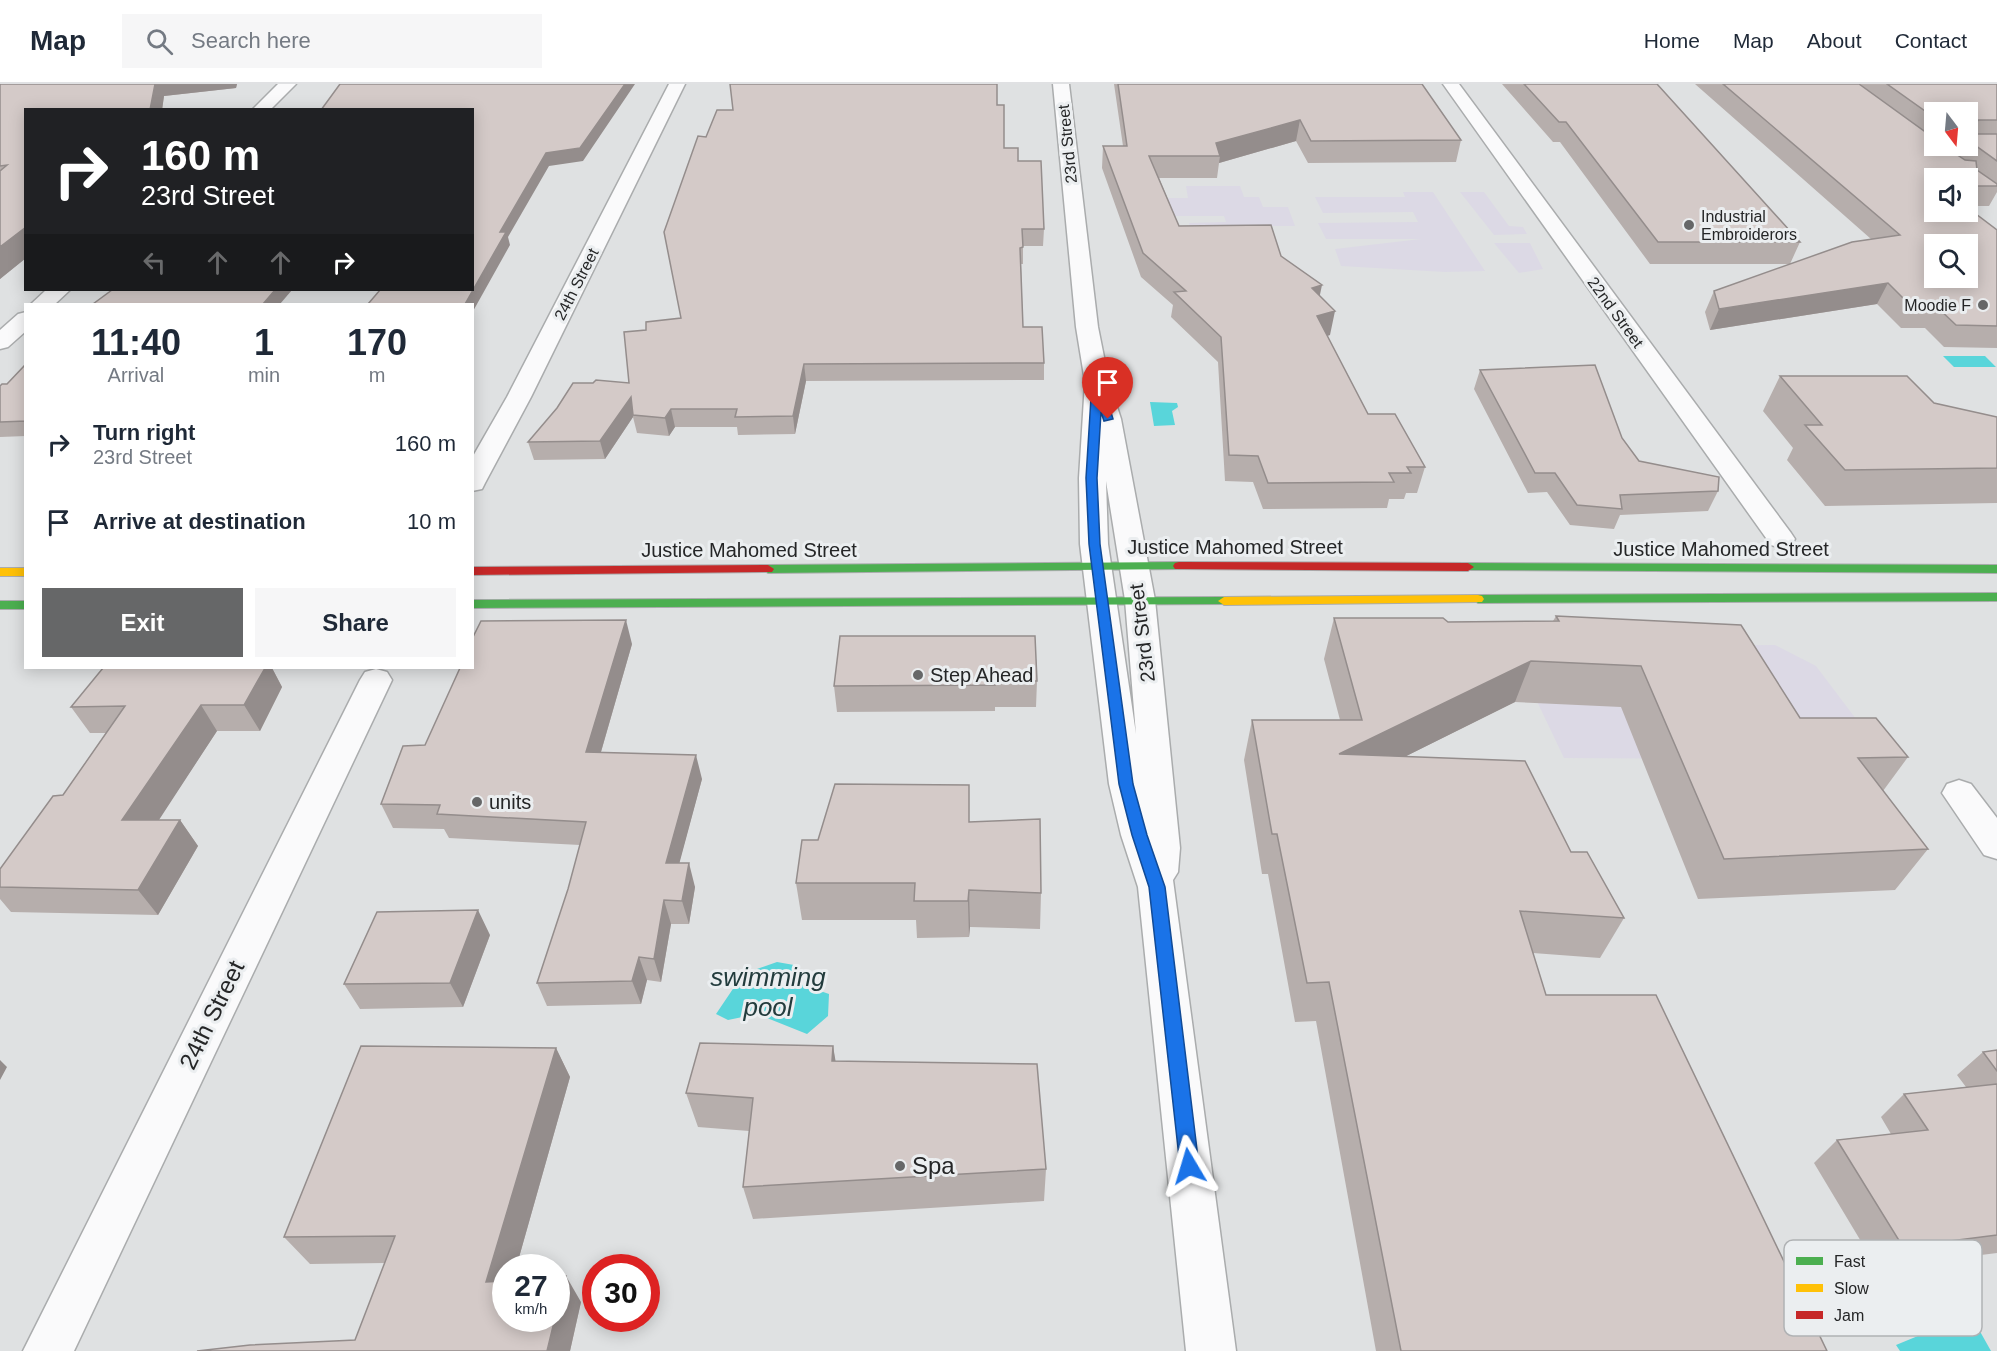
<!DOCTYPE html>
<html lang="en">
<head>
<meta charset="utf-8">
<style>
	:root { --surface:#fff; --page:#f6f6f7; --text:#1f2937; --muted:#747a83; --line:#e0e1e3; --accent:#666768 }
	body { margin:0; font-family:Helvetica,sans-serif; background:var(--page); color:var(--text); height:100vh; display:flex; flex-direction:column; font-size:22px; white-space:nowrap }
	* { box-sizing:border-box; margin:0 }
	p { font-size:20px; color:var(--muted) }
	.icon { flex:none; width:33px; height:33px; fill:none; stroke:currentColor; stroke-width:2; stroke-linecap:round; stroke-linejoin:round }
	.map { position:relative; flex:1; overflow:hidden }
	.panel { position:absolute; left:24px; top:219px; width:450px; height:366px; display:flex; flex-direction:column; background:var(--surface); border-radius:0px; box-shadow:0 3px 15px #0003 }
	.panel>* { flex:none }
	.top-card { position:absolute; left:24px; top:24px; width:450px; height:183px; border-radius:0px; box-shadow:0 3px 15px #0003; background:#202124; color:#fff; overflow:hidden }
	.needle { width:39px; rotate:164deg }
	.fabs { position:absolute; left:1924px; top:18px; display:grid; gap:12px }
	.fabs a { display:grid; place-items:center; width:54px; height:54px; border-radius:0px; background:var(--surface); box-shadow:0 3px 15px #0003; font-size:30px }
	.speed { position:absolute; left:492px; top:1170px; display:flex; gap:12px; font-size:30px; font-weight:700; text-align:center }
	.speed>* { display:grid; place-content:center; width:78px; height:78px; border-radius:50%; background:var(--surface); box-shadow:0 3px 15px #0003; line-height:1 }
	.speed small { font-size:15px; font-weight:400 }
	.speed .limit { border:9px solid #d22; background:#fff; color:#111 }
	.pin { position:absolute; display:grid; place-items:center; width:51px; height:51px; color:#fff; margin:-62px -26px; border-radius:50% 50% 50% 0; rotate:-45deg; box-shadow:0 0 6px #0007 }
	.pin .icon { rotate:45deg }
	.me { position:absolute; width:66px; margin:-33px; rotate:353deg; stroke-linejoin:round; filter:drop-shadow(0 0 4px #0008) }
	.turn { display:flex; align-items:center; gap:21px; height:126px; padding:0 18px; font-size:27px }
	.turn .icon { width:78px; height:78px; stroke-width:2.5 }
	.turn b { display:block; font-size:42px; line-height:51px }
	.lanes { display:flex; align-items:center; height:57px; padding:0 18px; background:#0003; justify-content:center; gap:30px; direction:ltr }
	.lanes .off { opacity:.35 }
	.eta { display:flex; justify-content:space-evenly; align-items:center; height:102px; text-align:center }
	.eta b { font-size:36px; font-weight:700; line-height:42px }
	.primary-button { display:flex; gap:12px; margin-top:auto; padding:12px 18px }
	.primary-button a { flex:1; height:69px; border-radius:0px; background:var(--accent); color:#fff; font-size:24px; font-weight:700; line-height:69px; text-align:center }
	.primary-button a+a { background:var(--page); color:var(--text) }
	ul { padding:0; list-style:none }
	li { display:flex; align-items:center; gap:18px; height:78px; padding:0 18px }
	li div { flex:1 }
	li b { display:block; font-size:22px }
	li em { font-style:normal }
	header { display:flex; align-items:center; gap:36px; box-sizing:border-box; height:84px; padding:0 30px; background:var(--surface); border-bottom:2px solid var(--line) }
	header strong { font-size:28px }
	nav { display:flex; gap:33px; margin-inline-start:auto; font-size:21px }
	.search { width:420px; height:54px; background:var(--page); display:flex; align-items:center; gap:15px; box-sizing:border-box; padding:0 21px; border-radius:0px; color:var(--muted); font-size:22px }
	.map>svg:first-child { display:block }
	.commercial { fill:#dcd9e5 }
	.water { fill:#59d5da }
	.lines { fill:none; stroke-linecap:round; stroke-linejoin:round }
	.street-casing { stroke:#aaacad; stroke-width:3 }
	.fast-casing { stroke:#aaacad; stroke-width:2 }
	.slow-casing { stroke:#aaacad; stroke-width:2 }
	.jam-casing { stroke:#aaacad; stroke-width:2 }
	.street { fill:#fafafb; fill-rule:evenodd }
	.fast { fill:#4caf50; fill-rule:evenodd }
	.slow { fill:#ffc107; fill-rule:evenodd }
	.jam { fill:#c62828; fill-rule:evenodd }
	.wall { fill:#b6aeac; fill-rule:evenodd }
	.shaded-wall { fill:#948d8c }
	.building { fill:#d4cac8; stroke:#948d8c; stroke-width:1.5; fill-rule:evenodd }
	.route { fill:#1a73e8; stroke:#114b97; stroke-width:1.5 }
	.poi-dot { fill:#666768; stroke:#ebeef0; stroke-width:2 }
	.labels { text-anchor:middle; stroke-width:6; stroke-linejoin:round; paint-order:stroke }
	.far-street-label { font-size:16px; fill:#252627; stroke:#ebeef0 }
	.far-poi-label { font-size:16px; fill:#252627; stroke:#ebeef0; text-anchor:start }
	.street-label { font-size:20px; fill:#252627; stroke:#ebeef0 }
	.poi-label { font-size:20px; fill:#252627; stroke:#ebeef0; text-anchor:start }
	.near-street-label { font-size:24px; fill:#252627; stroke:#ebeef0 }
	.near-poi-label { font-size:24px; fill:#252627; stroke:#ebeef0; text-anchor:start }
	.near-water-label { font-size:26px; font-style:italic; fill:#233c3d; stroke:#ebeef0 }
	.key { fill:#ebeef0; stroke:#b0b2b4; stroke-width:1.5 }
	.key-label { font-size:16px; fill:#252627 }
</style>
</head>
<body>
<header>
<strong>Map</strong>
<div class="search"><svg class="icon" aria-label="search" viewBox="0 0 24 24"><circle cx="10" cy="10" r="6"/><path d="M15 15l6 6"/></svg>Search here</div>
<nav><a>Home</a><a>Map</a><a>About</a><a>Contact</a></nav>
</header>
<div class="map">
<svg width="1997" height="1267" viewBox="0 0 1997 1267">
	<rect width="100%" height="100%" fill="#dfe1e2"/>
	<path class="commercial" d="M1186,102H1240L1244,113H1259L1263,123H1288L1295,142H1241L1192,151L1189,139L1226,138L1224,132H1168L1163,114H1188Z
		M1403,108H1433L1485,187L1445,188L1341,182L1335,165L1421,155H1326L1318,139L1418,138L1413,128L1323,129L1315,113H1405Z
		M1460,108H1484L1509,142L1523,143L1527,150L1494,151Z
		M1494,159H1530L1543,185L1519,189Z
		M1775,561L1816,582L1887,676L1564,674L1511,563Z"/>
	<path class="water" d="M1943,272H1985L1996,283H1954Z
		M1150,318L1177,319L1178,323L1172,327L1175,341L1154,342Z
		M777,878L794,881L789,896L829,910L828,932L807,950L757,930L728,936L716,930L743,890Z
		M1973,1235L1991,1267H1900L1896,1261L1930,1247Z"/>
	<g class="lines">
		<defs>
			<path id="street" d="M278,0H296L270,26H252Z
				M669,0H685L531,313L485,399L482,405L472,407V374L507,313Z
				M1053,0H1069L1098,243L1109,298L1121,335L1155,516L1180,764L1178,788L1173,796L1236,1267H1186L1138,803L1121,751L1109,700L1080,460L1079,394L1085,298L1076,243ZM1106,397L1125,516L1136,650L1108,460Z
				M1443,0H1459L1791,449L1795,455L1791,461L1781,464L1771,461Z
				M1925,57H1935V62H1968V57H1997V67L1919,66L1916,62L1919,58Z
				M46,206H70L55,220H31Z
				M26,228V247L8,263L0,265V246L18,230Z
				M376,585L387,588L392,596L74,1267H23L360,596L365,588Z
				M1959,696L1971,700L1997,734V775L1984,771L1942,709L1947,700Z"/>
			<path id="fast" d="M1179,478L1183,479L1185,482L1183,485L768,489L762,485L768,481Z
				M1468,479L1997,481V489L1464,486L1462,483Z
				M1997,509V517L1478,519L1472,515L1478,511Z
				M1224,513L1230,517L1228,520L472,524V516Z
				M0,517H26V525H0Z"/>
			<path id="slow" d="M0,484H26V492H0Z
				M1478,511L1482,512L1484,515L1482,518L1224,521L1218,517L1224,513Z"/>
			<path id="jam" d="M1179,478L1468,479L1474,483L1468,487L1175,485L1173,482L1175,479Z
				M768,481L774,485L772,488L472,491V483Z"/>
		</defs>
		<use href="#street" class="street-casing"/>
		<use href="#fast" class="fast-casing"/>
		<use href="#slow" class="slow-casing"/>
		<use href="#jam" class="jam-casing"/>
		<use href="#street" class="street"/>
		<use href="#fast" class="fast"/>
		<use href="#slow" class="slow"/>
		<use href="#jam" class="jam"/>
	</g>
	<path class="wall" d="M0,0H237L236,4L164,12L162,26H26V174L0,195Z
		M1114,0H1422L1461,56L1456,78L1308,79L1296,57L1219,79L1217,94H1159L1179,142L1281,172L1320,212L1330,251L1327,252L1368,330L1425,383L1417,409H1406L1404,415H1389L1387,424L1263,425L1253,398L1225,397L1218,278L1171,233L1173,221L1141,193L1102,84L1103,62H1123Z
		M1502,0H1657L1800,158L1790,180H1650L1560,58H1553Z
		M1695,0H1997V108L1989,122H1968V94H1935V128L1997,146V264L1944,263L1925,244H1901L1877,220L1710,246L1705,228L1714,207L1871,155ZM1935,28H1968V62H1954L1951,67L1935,62Z
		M997,21L1004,64L1018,77L1044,145L1043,162H1023V180H1021L1023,243L1044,279V296L806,297L795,350L738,351L737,343H675L669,352L637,349L633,333L605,375L534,376L528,358L593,299H629L646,246L681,234L706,53Z
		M26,280V352L0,353V302L7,300Z
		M1480,286L1622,354L1639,377L1718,407L1708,427L1620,431L1614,445L1570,441L1547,408L1528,409L1474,305Z
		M1780,292L1934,319L1997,333V419L1825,422L1787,376L1793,364L1763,327Z
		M1556,532L1800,634L1908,673L1883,707L1928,765L1895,806L1698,815L1621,623L1515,618L1406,672L1571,768L1624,834L1600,874L1533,869L1546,911L1827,1267H1376L1316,937L1295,938L1268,790H1262L1244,676L1252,636H1340L1324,575L1334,534L1448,538L1553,537Z
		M1035,552L1037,597L1036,623H995V627L837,628L834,602Z
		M632,560L601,668L702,695L679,779L695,803L689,840H671L661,898L647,896L641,920L547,922L537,899L568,805L580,761L449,754L444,745L393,744L381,720L425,661Z
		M103,584H272L282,603L260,647H217L158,736H180L198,762L158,831L11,828L0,815V785L63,711L106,649H90L71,623Z
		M970,738L1041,809L1040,845L970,843L969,853L917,854L916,836H802L796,799L818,756Z
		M490,851L463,923L360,925L344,900Z
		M833,962L835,977L1046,1085L1044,1117L753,1135L743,1103L749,1047L698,1043L686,1009Z
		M556,964L570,993L516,1184H506V1234L581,1218L570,1267H197L355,1256L385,1179L310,1180L284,1153Z
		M1997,966V1169L1877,1184L1814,1079L1837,1056L1891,1050L1881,1033L1904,1010L1966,1003L1957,991L1983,968Z"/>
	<path class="shaded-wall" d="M155,0H237L236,4L164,12L162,26H150Z
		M625,0H635L583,77L549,82L508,153L510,161L472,229V220H465L500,148L546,69Z
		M1300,36L1296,57L1219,79L1220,72L1216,59Z
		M26,143V174L0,195V163Z
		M1888,199L1877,220L1710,246L1719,225Z
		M1322,201L1317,225L1312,204Z
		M275,206H292L280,220H263Z
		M1335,227L1330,251L1312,256L1317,232Z
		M804,280L806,297L795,350L793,332Z
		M631,313L633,333L605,375L600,357Z
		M671,325L675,343L669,352L665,334Z
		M626,536L632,560L594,692L586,668Z
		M1531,577L1515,618L1328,711L1339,670Z
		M265,584H272L282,603L260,647L244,621Z
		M201,621L217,647L142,762L122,736Z
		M696,671L702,695L673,803L666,779Z
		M180,736L198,762L158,831L138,806Z
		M689,779L695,803L689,840L682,817Z
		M969,806L970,843L969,853L968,817Z
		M664,816L671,840L661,898L654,875Z
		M478,826L490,851L463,923L450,899Z
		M639,873L647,896L641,920L632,897Z
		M833,962L839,997L832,977Z
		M556,964L570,993L516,1184H506V1220L486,1198Z
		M0,976L7,983L0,996Z
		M566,1192L581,1218L570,1267H547L555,1234H556V1230Z"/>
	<path class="building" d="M0,0H155L150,26H26V143L0,163V87L7,81L0,82Z
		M340,0H625L580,64L546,69L500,148H506L465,220H368L380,206H472V26H321Z
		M730,0H997V21H1004V64H1018V77H1041L1044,145H1022L1023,163L1020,164L1023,243H1042L1044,279L804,280L793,332L735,333L737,325H671L665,334L633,331L631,313L600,357L528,358L557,324L573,299H593L596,296L629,299L624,248L646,246V238L681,234L664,148L698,52L706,53L717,26H733Z
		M1118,0H1422L1461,56L1311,57L1300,36L1216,59L1220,72H1149L1179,142L1271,141L1281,172L1322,201L1312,204L1335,227L1317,232L1368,330H1395L1425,383H1407L1411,389H1389L1394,398L1268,399L1258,372L1229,371L1221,253L1174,208L1186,207L1143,169L1103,62H1127Z
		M1524,0H1657L1800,158H1658L1566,38H1559Z
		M1723,0H1859L1935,55V62H1944L1965,76L1976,77L1977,86L1997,100V102H1968V94H1935V128H1968V124L1997,146V242L1956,241L1937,223H1912L1888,199L1719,225L1714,207L1852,158L1900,151ZM1935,160H1968V194H1935Z
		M1887,0H1997V36H1978L1976,41H1968V28H1935V34Z
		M1968,50H1997V77L1968,56Z
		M112,206H275L263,220H93Z
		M26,280V337L0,338V302L2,300H7Z
		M1595,281L1622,354L1639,377L1719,393L1718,407L1620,411L1622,425L1577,421L1555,389H1535L1480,286Z
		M1780,292H1907L1934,319L1997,333V384L1845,386L1805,341H1822Z
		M1556,532L1741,541L1800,634H1876L1908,673L1858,674L1928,765L1724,775L1641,582L1531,577L1339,670L1525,677L1571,768H1587L1624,834L1520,827L1546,911H1656L1827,1267H1401L1329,898L1307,899L1277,750H1272L1252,636H1362L1334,534H1443L1448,538L1559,537Z
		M626,536L586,668L696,671L666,779H689L682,817L664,816L654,875L639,873L632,897L537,899L568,805L586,738L437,730L440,721L381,720L403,662L425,661L460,584H472V555L481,537Z
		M840,552H1035L1037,597H994L995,601L834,602Z
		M103,584H265L244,621H201L122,736H180L138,806L0,803V785L53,712L63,711L125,622L71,623Z
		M835,700L969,701V738L1040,735L1041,809L969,806L968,817H914L915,799H796L802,756H818Z
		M478,826L450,899L344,900L377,828Z
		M700,959L833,962L832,977L1037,980L1046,1085L743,1103L753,1014L686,1009Z
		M361,962L556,964L486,1198L506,1197V1234H555L547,1267H197L250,1261L355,1256L395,1152L284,1153Z
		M1997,966V987L1983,968Z
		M1997,1000V1151L1903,1163L1837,1056L1928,1046L1904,1010Z
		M566,1192L556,1230V1193Z"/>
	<path class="route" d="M1097,295L1102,298L1113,335L1104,337L1101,328L1097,394L1100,460L1133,700L1147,751L1165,803L1199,1082L1196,1088L1189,1090L1183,1088L1180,1082L1149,803L1132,751L1119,700L1089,460L1086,394L1092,298Z"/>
	<g class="poi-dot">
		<circle cx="1689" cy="141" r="6"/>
		<circle cx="1983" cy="221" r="6"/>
		<circle cx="918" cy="591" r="6"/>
		<circle cx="477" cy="718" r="6"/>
		<circle cx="900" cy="1082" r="6"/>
	</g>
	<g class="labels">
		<g class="far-street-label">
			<text transform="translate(1067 60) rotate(-96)" y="6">23rd Street</text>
			<text transform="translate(576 200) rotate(-63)" y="6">24th Street</text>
			<text transform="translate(1616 228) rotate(54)" y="6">22nd Street</text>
		</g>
		<g class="far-poi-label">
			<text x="1701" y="138">Industrial<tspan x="1701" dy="18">Embroiderors</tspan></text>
			<text x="1971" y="227" text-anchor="end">Moodie F</text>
		</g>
		<g class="street-label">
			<text x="1235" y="470">Justice Mahomed Street</text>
			<text x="1721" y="472">Justice Mahomed Street</text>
			<text x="749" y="473">Justice Mahomed Street</text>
			<text transform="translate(1142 549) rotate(-97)" y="7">23rd Street</text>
		</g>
		<g class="poi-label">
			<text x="930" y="598">Step Ahead</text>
			<text x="489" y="725">units</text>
		</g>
		<g class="near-street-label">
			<text transform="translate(212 931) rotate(-64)" y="8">24th Street</text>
		</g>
		<g class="near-poi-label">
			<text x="912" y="1090">Spa</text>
		</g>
		<g class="near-water-label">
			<text x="768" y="902">swimming<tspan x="768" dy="30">pool</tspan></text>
		</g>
	</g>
	<rect x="1784" y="1156" width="198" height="96" rx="9" class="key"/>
	<rect x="1796" y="1173" width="27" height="8" fill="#4caf50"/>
	<rect x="1796" y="1200" width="27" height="8" fill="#ffc107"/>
	<rect x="1796" y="1227" width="27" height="8" fill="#c62828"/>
	<g class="key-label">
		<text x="1834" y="1183">Fast</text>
		<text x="1834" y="1210">Slow</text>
		<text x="1834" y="1237">Jam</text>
	</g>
</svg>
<div class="fabs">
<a><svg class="needle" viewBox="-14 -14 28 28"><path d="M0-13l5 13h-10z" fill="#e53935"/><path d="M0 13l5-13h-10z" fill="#747a83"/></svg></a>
<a><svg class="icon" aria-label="sound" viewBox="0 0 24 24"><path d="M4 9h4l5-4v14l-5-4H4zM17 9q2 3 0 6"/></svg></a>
<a><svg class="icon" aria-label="search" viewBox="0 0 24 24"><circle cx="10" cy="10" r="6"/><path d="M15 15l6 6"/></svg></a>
</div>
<div class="speed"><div>27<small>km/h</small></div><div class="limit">30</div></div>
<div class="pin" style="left:1108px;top:335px;background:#d93025"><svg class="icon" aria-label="arrive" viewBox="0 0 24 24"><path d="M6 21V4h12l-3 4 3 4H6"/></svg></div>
<svg class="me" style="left:1189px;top:1082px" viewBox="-20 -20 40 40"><path d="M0-17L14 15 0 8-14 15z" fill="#1a73e8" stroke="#fff" stroke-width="4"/></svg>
<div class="top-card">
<div class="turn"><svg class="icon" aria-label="right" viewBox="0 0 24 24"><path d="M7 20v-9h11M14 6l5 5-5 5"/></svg><div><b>160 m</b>23rd Street</div></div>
<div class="lanes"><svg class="icon off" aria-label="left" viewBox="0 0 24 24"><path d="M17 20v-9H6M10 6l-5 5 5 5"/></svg><svg class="icon off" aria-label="ahead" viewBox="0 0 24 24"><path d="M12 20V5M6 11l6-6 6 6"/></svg><svg class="icon off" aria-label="ahead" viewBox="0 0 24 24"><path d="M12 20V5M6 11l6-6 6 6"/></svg><svg class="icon" aria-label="right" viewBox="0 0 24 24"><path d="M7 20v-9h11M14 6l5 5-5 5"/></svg></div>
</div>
<section class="panel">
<div class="eta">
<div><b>11:40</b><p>Arrival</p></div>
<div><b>1</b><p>min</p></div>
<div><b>170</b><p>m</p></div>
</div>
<ul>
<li><svg class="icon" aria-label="right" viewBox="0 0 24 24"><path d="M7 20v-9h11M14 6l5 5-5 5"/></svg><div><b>Turn right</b><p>23rd Street</p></div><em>160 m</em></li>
<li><svg class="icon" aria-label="arrive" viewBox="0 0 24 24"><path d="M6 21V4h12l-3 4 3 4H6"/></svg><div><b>Arrive at destination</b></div><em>10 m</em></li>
</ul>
<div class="primary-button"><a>Exit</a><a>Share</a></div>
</section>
</div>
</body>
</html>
